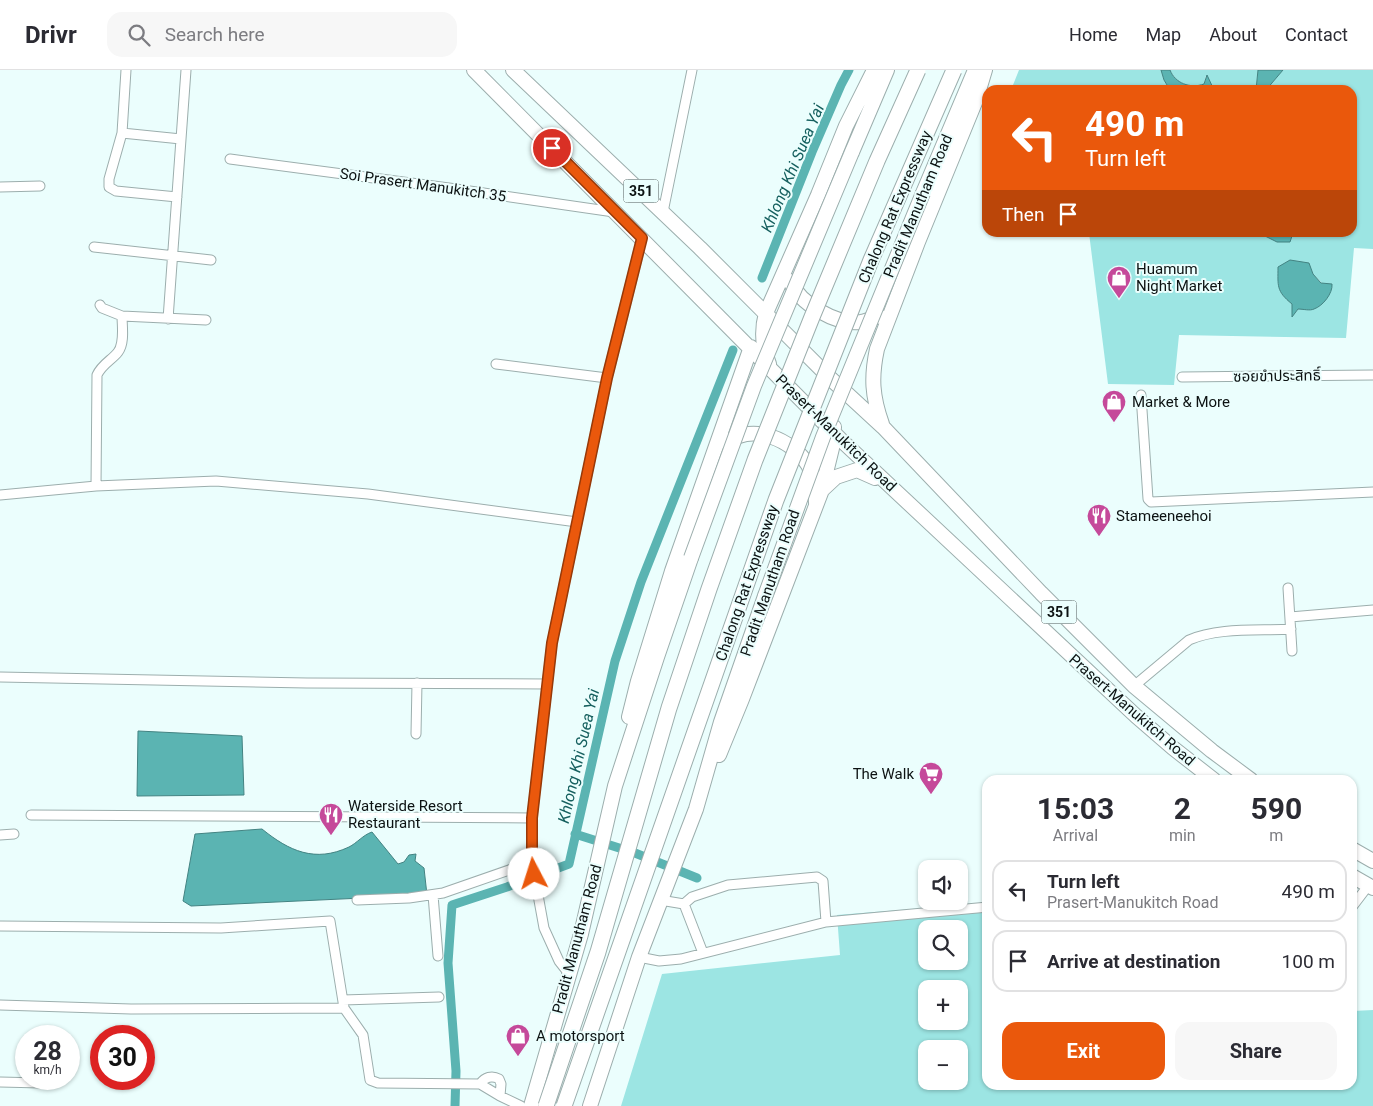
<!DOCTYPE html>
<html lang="en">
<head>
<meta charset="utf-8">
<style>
	:root { --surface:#fff; --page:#f7f7f7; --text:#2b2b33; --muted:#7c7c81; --line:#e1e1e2; --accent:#ea580c }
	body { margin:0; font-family:Roboto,"Noto Sans Thai",sans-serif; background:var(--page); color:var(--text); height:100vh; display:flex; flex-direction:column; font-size:19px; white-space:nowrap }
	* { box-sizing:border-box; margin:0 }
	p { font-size:16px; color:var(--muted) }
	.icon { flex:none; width:28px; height:28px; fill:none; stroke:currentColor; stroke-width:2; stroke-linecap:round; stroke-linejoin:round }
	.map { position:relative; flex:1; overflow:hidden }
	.sheet { position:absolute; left:982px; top:705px; width:375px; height:315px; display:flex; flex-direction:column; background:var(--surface); border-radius:15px; box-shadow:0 1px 4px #0004 }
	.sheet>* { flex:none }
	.hud { position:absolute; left:982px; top:15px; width:375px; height:152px; border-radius:15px; box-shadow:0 1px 4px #0004; background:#ea580c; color:#fff; overflow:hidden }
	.controls { position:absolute; left:918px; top:790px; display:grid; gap:10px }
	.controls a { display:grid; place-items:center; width:50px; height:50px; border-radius:10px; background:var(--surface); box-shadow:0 1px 4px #0004; font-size:25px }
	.speed { position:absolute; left:15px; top:955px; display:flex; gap:10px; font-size:25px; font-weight:700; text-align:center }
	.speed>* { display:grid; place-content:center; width:65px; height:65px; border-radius:50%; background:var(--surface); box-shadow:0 1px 4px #0004; line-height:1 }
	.speed small { font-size:12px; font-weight:400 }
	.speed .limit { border:8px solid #d22; background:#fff; color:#111 }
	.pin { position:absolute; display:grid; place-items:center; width:42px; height:42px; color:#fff; margin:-21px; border:2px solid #fff; border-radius:50%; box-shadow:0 1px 5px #0007 }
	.me { position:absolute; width:55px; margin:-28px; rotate:355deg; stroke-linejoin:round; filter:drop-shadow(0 0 4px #0008) }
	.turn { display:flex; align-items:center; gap:18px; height:105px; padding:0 20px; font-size:22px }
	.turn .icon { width:65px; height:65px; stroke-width:2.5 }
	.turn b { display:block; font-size:35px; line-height:42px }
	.then { display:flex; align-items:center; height:48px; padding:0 20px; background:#0003; gap:10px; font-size:19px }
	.eta { display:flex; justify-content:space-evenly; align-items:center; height:85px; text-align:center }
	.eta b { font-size:30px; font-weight:700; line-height:35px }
	.primary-button { display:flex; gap:10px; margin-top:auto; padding:10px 20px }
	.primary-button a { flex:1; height:58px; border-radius:15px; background:var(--accent); color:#fff; font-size:20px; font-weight:700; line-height:58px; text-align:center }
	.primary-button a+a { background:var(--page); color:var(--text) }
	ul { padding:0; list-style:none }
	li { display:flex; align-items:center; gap:15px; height:62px; margin:0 10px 8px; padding:0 10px; border:2px solid var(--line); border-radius:15px }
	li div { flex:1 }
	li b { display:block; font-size:19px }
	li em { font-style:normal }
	header { display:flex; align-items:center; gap:30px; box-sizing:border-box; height:70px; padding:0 25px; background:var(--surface); border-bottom:1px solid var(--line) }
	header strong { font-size:24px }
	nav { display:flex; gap:28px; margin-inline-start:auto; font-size:18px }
	.search { width:350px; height:45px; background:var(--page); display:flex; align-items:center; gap:12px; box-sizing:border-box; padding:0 18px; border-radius:15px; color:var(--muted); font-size:19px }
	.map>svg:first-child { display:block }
	.green { fill:#9ce5e3; fill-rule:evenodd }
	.water { fill:#5bb4b2; stroke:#438382 }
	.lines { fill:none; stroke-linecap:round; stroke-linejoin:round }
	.canal { stroke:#5bb4b2; stroke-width:9 }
	.minor-casing { stroke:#9caead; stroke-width:11 }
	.primary-casing { stroke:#9caead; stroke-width:16 }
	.minor { stroke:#fff; stroke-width:9 }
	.primary { stroke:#fff; stroke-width:14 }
	.primary-bridge-casing { stroke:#9caead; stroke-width:16; stroke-linecap:butt }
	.motorway-bridge-casing { stroke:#9caead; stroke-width:17; stroke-linecap:butt }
	.primary-bridge { stroke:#fff; stroke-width:14 }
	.motorway-bridge { stroke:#fff; stroke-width:15 }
	.route-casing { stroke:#983908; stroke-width:12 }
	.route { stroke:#ea580c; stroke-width:9 }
	.labels { text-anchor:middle; stroke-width:4; stroke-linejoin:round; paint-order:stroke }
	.shield { fill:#ebfefd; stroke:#4f5958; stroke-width:1 }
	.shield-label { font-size:14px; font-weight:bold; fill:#0c1212 }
	.street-label { font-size:15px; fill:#0c1212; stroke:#ebfefd }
	.poi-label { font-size:15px; fill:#0c1212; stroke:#ebfefd; text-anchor:start }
	.water-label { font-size:16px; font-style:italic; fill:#16605f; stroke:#ebfefd }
</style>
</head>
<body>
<header>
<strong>Drivr</strong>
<div class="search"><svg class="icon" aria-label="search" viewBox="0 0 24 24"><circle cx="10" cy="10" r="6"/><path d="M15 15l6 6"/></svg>Search here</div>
<nav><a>Home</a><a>Map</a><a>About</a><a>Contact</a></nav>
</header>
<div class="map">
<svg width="1373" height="1036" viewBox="0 0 1373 1036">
	<rect width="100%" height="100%" fill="#ebfefd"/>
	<path class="green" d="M1019,0H1161L1164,10L1170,20H1011Z
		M1170,0H1258L1256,20H1214L1206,6L1204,14C1190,19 1176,13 1170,0Z
		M1283,0H1373V179L1354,178L1346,268L1179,265L1174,315L1108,314L1089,163H1259L1277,172H1290L1293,163L1352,162V20H1266ZM1278,197L1313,204L1322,213L1292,246V234C1276,221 1278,216 1278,197Z
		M987,833L988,1015H1352L1353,941L1373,940V1036H621L662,904L840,885L837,845ZM926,859H959V891H926ZM926,919H959V951H926ZM926,979H959V1011H926Z"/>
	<path class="water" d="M1161,0H1170C1175,13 1190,19 1204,14L1207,5L1214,20H1170L1164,10Z
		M1258,0H1283L1266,20H1256Z
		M1259,163H1293L1290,172H1277Z
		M1290,190L1309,193L1313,204L1321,213L1332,214C1333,223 1323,236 1314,239C1310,241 1303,239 1298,239L1292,247V234C1276,221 1278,216 1278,197Z
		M138,661L242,666L244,725L137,726Z
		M262,759C289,781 315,793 349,777C357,773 363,765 372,762L398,794L404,792L409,785L416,784L415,791L424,798L427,825L191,836L183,831L195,764Z"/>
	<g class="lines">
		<path class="canal" d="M762,208L812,82L841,15L849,0
			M575,764L635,783L697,808
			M455,1036L456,1001L448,893L452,835L507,817L569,794L615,591L641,512L733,280"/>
		<defs>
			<path id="minor" d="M126,0L122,63L109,109V117L116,121L177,127
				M122,63L181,69
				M230,89L449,118L614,142
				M0,117L40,116
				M663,142L692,0
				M94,177L211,190
				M100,235L102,238L122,246L206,250
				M168,249L186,0
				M496,294L607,308
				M1182,307L1373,305
				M1141,325L1148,429L1151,432L1373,422
				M96,416L97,305C102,294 112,290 118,282C125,273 122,256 122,246
				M0,425L96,416L216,411L368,424L577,452
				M1288,518L1292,581
				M1290,547L1373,540
				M0,607L307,613L547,614
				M1134,616L1189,570C1218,557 1259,561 1291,559
				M416,664L417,613
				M31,745L532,748
				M0,765L14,764
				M433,825L438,886
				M357,830L409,828L443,823L532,792
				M660,830L684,834L692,827L728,815L817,807L823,811L826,852
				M684,834L703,883
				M1352,837L1368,816
				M0,856L221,858L330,851L344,938L363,965L370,1010L378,1013L480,1014L500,1026L521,1036
				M639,887L659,891L681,889L826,852L988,837
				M570,905L559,891L544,858L532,792V748L552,573L607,308L642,168
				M343,930L439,927
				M0,935L131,939L344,938
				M0,1012L41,1013
				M480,1014C485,1007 492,1005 499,1009L501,1014L500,1026"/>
			<path id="primary" d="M474,0L841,370L1136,646L1173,678L1214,710
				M513,0L700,178L831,309L883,357L1041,523L1134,616L1212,681L1251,710
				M852,82L887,0
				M923,123L975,0
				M790,211C800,234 836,255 861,252C867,251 873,248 879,246
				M769,294C762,276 761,261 766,243L818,125L846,56L874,0
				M882,354C872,326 871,307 877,279L918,172L976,30L985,0
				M727,373C752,352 793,370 808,395C815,406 815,420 816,433
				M822,419L832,378L834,357
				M629,647L638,611L672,501L751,277
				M719,685L742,629L822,420L836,407L857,400L875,408
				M1352,779L1373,791
				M1352,806L1373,818
				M531,1036L581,864L615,716L657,587L691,488
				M590,1036L639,887L696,739L721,652L765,526"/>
		</defs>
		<use href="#minor" class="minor-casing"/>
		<use href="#primary" class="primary-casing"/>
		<use href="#minor" class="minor"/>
		<use href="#primary" class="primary"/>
		<defs>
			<path id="primary-bridge" d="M691,488L754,316L852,82
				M765,526L823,367L923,123"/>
			<path id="motorway-bridge" d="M546,1036L598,882L669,638L709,519L755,390L812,247L877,91L918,0
				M564,1036L776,430L871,190L954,0"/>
		</defs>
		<use href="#primary-bridge" class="primary-bridge-casing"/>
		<use href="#motorway-bridge" class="motorway-bridge-casing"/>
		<use href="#primary-bridge" class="primary-bridge"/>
		<use href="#motorway-bridge" class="motorway-bridge"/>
	</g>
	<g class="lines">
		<defs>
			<path id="route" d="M534,804L532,792V748L552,573L607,308L642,168L552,78"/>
		</defs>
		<use href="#route" class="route-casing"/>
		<use href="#route" class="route"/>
	</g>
	<defs>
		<symbol id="shop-pin" viewBox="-11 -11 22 30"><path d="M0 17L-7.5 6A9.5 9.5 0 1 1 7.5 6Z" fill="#c5499a" stroke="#ebfefd"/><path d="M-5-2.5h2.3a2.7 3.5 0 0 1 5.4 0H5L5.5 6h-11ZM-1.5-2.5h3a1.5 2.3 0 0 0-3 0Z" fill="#fff"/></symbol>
		<symbol id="restaurant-pin" viewBox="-11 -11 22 30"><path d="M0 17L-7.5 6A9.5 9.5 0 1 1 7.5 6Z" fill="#c5499a" stroke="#ebfefd"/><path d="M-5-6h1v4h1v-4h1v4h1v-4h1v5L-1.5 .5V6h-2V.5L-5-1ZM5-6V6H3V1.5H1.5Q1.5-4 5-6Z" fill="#fff"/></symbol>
		<symbol id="supermarket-pin" viewBox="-11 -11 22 30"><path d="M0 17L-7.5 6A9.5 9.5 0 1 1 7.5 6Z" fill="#c5499a" stroke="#ebfefd"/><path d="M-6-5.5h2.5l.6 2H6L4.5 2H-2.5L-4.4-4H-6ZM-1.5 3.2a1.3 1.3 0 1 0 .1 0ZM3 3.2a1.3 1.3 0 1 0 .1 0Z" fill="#fff"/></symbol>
	</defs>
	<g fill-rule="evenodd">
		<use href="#shop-pin" x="1105" y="194" width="28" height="38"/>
		<use href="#shop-pin" x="1100" y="318" width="28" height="38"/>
		<use href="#restaurant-pin" x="1085" y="432" width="28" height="38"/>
		<use href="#supermarket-pin" x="917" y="690" width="28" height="38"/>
		<use href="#restaurant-pin" x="317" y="731" width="28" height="38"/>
		<use href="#shop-pin" x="504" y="952" width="28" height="38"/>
	</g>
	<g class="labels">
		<g class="shield">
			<rect x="623.5" y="109.5" width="35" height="23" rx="4"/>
			<rect x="1041.5" y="530.5" width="35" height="23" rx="4"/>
		</g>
		<g class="shield-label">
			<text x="641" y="126">351</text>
			<text x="1059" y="547">351</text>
		</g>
		<g class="street-label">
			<text transform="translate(423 115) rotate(8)" y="5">Soi Prasert Manukitch 35</text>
			<text transform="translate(918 136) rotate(-67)" y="5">Pradit Manutham Road</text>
			<text transform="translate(895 137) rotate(-67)" y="5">Chalong Rat Expressway</text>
			<text transform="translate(1277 306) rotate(-1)" y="5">ซอยขำประสิทธิ์</text>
			<text transform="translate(836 363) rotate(44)" y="5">Prasert-Manukitch Road</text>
			<text transform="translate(747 513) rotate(-71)" y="5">Chalong Rat Expressway</text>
			<text transform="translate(770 513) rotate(-71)" y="5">Pradit Manutham Road</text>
			<text transform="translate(1132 640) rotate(41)" y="5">Prasert-Manukitch Road</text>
			<text transform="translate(577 869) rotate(-75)" y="5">Pradit Manutham Road</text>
		</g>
		<g class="poi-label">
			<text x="1136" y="204">Huamum<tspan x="1136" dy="17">Night Market</tspan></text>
			<text x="1132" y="337">Market &amp; More</text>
			<text x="1116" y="451">Stameeneehoi</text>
			<text x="914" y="709" text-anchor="end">The Walk</text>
			<text x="348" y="741">Waterside Resort<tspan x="348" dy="17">Restaurant</tspan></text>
			<text x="536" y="971">A motorsport</text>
		</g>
		<g class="water-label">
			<text transform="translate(792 98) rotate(-67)" y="6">Khlong Khi Suea Yai</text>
			<text transform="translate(578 686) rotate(-77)" y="6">Khlong Khi Suea Yai</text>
		</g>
	</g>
</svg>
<div class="controls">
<a><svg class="icon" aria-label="sound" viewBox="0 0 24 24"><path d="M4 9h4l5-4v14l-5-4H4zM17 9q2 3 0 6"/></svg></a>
<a><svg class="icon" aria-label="search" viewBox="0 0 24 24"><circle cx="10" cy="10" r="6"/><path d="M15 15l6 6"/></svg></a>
<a>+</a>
<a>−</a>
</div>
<div class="speed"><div>28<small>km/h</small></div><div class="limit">30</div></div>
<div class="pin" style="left:552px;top:78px;background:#d93025"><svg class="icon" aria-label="arrive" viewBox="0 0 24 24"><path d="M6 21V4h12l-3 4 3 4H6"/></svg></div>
<svg class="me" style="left:534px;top:804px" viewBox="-20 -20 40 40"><circle r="19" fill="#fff"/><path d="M0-13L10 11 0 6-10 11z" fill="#ea580c"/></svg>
<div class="hud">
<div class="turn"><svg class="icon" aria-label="left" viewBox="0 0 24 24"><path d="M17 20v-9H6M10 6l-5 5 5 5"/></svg><div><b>490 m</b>Turn left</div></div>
<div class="then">Then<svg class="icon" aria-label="arrive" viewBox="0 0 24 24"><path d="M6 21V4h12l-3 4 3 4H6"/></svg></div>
</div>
<section class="sheet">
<div class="eta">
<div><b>15:03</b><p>Arrival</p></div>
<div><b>2</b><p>min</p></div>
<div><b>590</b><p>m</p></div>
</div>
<ul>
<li><svg class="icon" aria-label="left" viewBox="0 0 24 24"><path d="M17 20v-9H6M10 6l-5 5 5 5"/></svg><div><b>Turn left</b><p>Prasert-Manukitch Road</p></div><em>490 m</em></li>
<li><svg class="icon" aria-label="arrive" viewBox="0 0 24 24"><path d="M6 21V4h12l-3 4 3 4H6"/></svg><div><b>Arrive at destination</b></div><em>100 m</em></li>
</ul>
<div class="primary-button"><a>Exit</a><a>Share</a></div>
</section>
</div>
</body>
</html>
